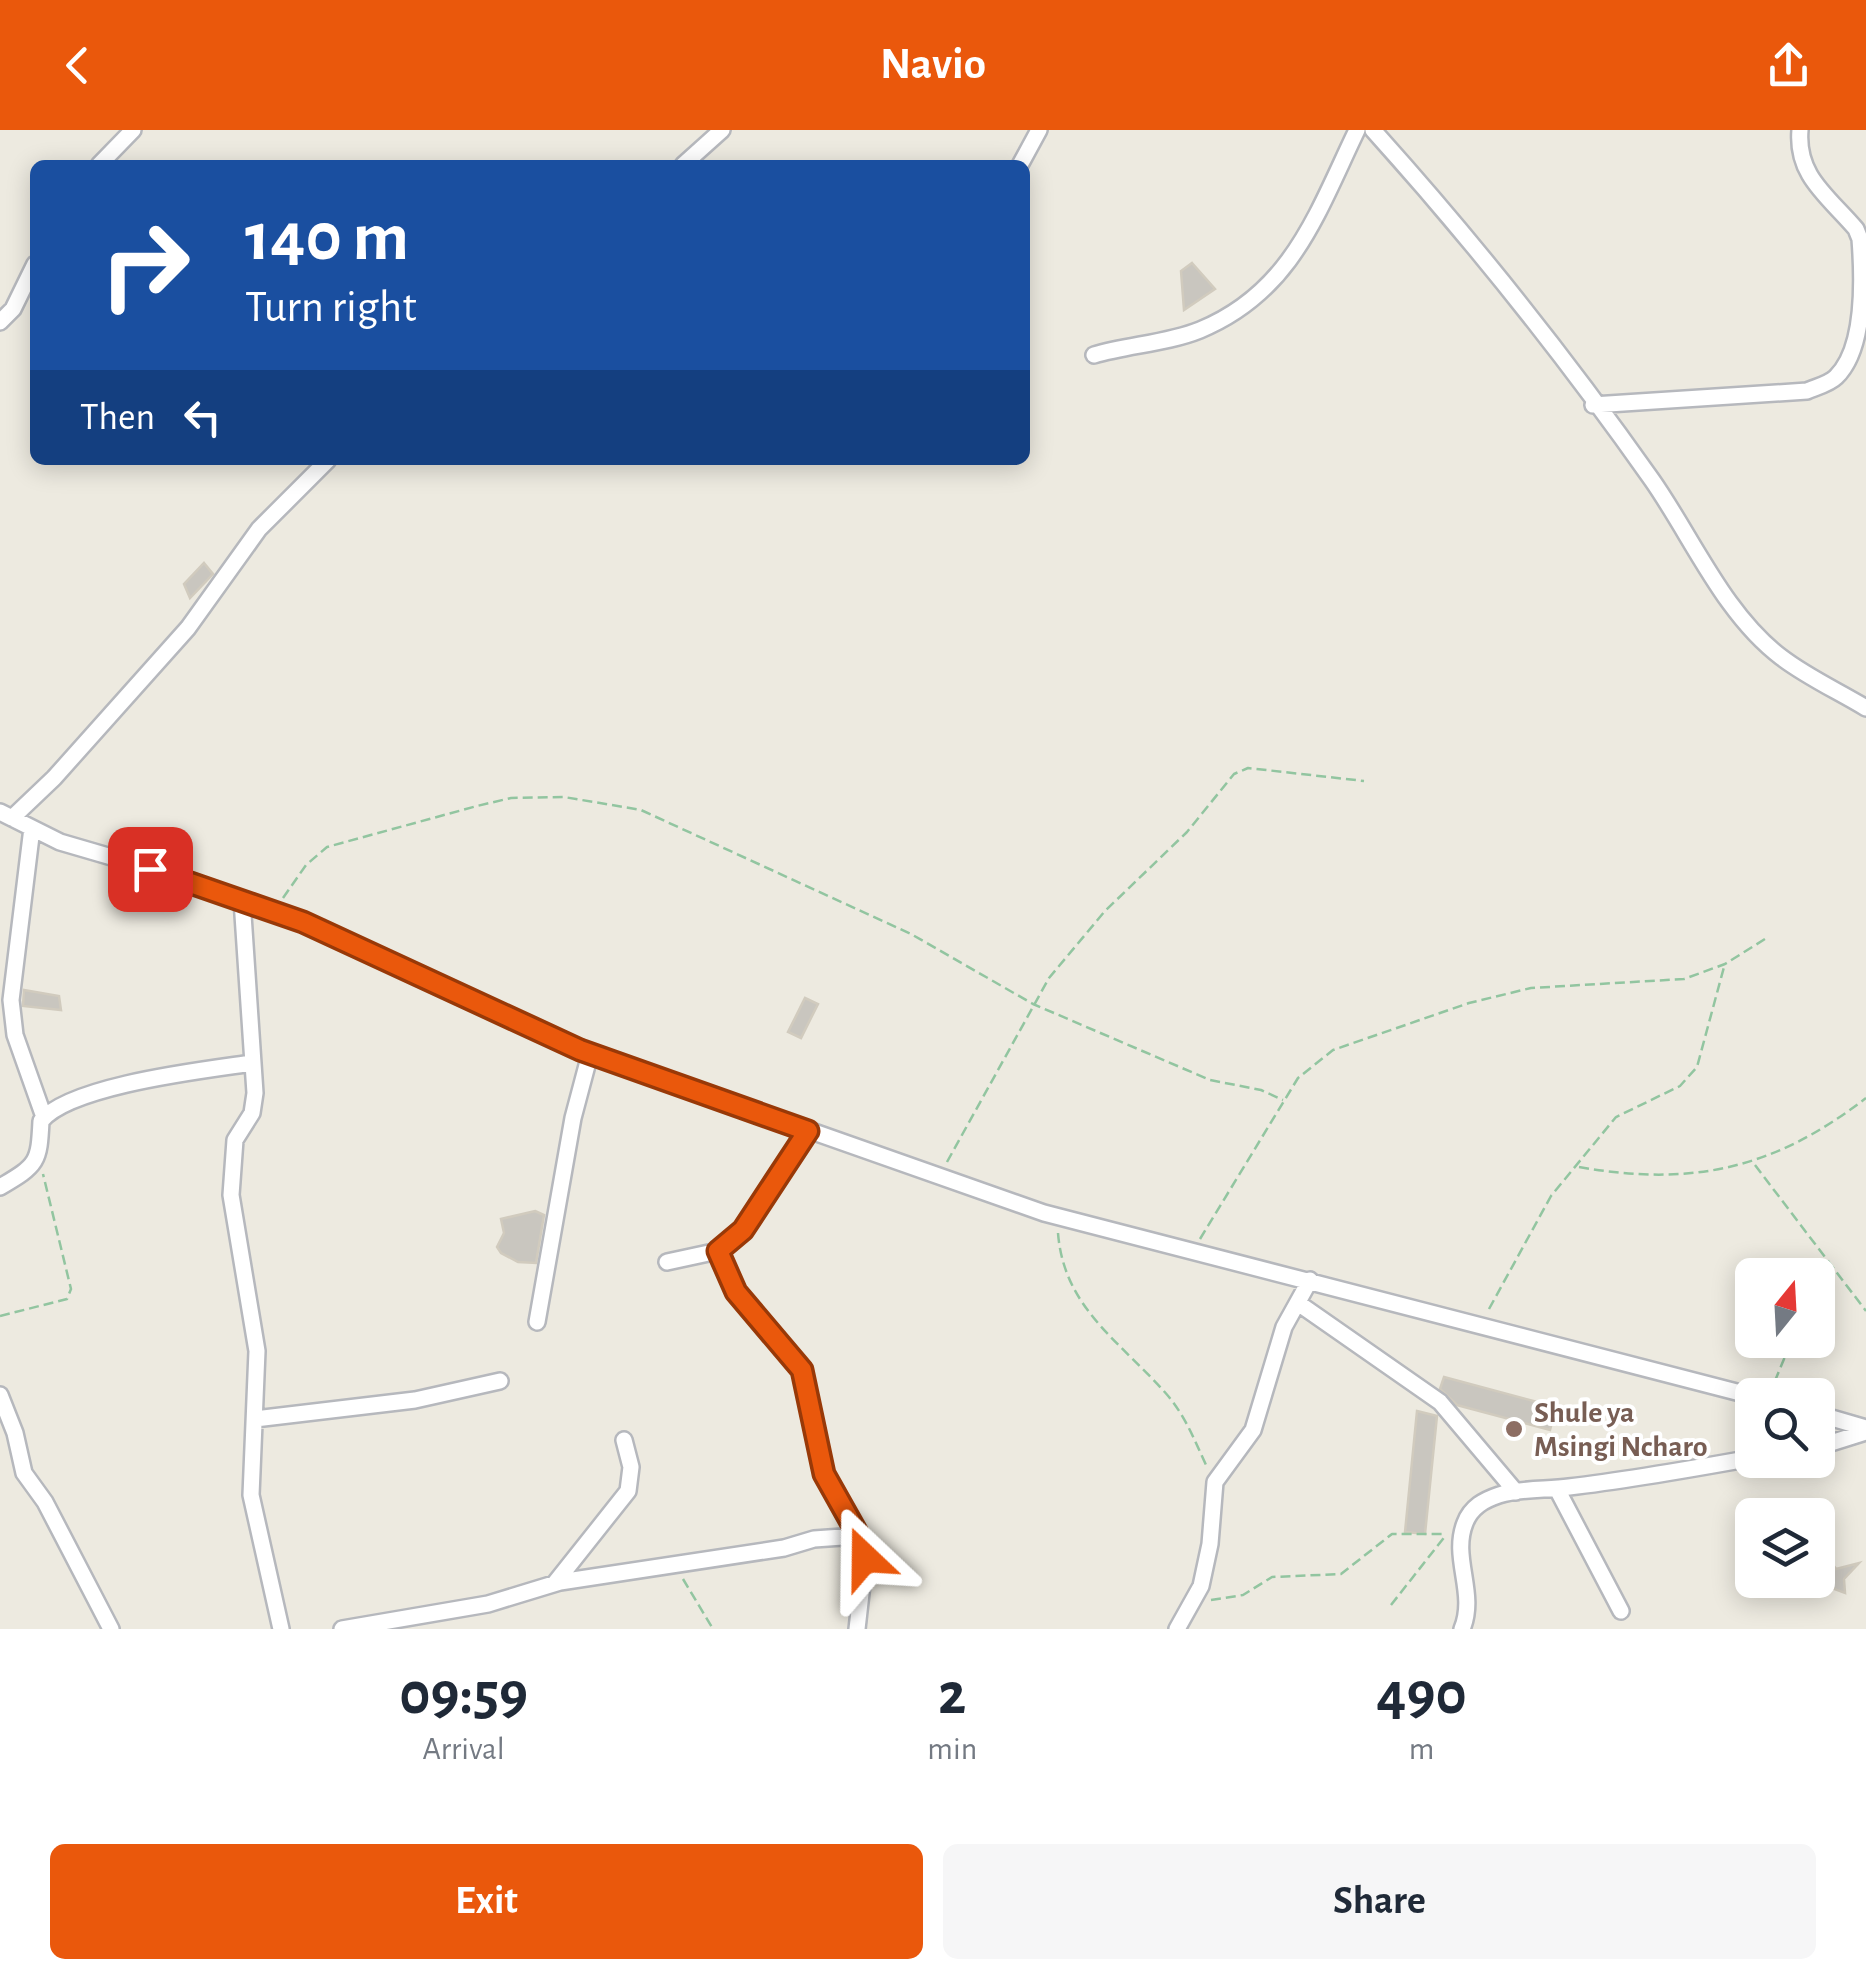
<!DOCTYPE html>
<html lang="en">
<head>
<meta charset="utf-8">
<style>
	:root { --surface:#fff; --page:#f6f6f7; --text:#1f2937; --muted:#747a83; --accent:#ea580c }
	body { margin:0; font-family:"Alegreya Sans",sans-serif; background:var(--page); color:var(--text); height:100vh; display:flex; flex-direction:column; font-size:38px; white-space:nowrap }
	* { box-sizing:border-box; margin:0 }
	p { font-size:32px; color:var(--muted) }
	.icon { flex:none; width:55px; height:55px; fill:none; stroke:currentColor; stroke-width:2; stroke-linecap:round; stroke-linejoin:round }
	.map { position:relative; height:1499px; overflow:hidden }
	.side { display:flex; flex-direction:column; background:var(--surface); flex:1 }
	.side>* { flex:none }
	.top-card { position:absolute; left:30px; top:30px; width:1000px; height:305px; border-radius:15px; box-shadow:0 5px 25px #0003; background:#1a4fa0; color:#fff; overflow:hidden }
	.needle { width:65px; rotate:18deg }
	.fabs { position:absolute; left:1735px; top:1128px; display:grid; gap:20px }
	.fabs a { display:grid; place-items:center; width:100px; height:100px; border-radius:15px; background:var(--surface); box-shadow:0 5px 25px #0003; font-size:50px }
	.pin { position:absolute; display:grid; place-items:center; width:85px; height:85px; color:#fff; margin:-42px; border-radius:20px; box-shadow:0 5px 15px #0006 }
	.me { position:absolute; width:110px; margin:-55px; rotate:337deg; stroke-linejoin:round; filter:drop-shadow(0 0 8px #0008) }
	.turn { display:flex; align-items:center; gap:35px; height:210px; padding:0 50px; font-size:45px }
	.turn .icon { width:130px; height:130px; stroke-width:2.5 }
	.turn b { display:block; font-size:70px; line-height:85px }
	.then { display:flex; align-items:center; height:95px; padding:0 50px; background:#0003; gap:20px; font-size:38px }
	.eta { display:flex; justify-content:space-evenly; align-items:center; height:170px; text-align:center }
	.eta b { font-size:60px; font-weight:700; line-height:70px }
	.cta { display:flex; gap:20px; margin-top:auto; padding:20px 50px }
	.cta a { flex:1; height:115px; border-radius:15px; background:var(--accent); color:#fff; font-size:40px; font-weight:700; line-height:115px; text-align:center }
	.cta a+a { background:var(--page); color:var(--text) }
	header { display:flex; justify-content:space-between; align-items:center; height:130px; padding:0 50px; background:var(--accent); color:#fff; font-size:45px; font-weight:700 }
	.map>svg:first-child { display:block }
	.building { fill:#c9c6bf; stroke:#d1cbbe; stroke-width:2.5 }
	.lines { fill:none; stroke-linecap:round; stroke-linejoin:round }
	.minor-casing { stroke:#b6b8bd; stroke-width:20 }
	.path { stroke:#92c5a0; stroke-width:2.5; stroke-dasharray:10 5; stroke-linecap:butt }
	.minor { stroke:#fff; stroke-width:15 }
	.route-casing { stroke:#983908; stroke-width:25 }
	.route { stroke:#ea580c; stroke-width:18 }
	.education-dot { fill:#8d6e63; stroke:#fff; stroke-width:4 }
	.labels { text-anchor:middle; stroke-width:8; stroke-linejoin:round; paint-order:stroke }
	.education-label { font-size:30px; font-weight:bold; fill:#785e54; stroke:#fff; text-anchor:start }
</style>
</head>
<body>
<header><svg class="icon" aria-label="back" viewBox="0 0 24 24"><path d="M15 5l-7 7 7 7"/></svg>Navio<svg class="icon" aria-label="share" viewBox="0 0 24 24"><path d="M12 15V3M7 8l5-5 5 5M5 13v7h14v-7"/></svg></header>
<div class="map">
<svg width="1866" height="1499" viewBox="0 0 1866 1499">
	<rect width="100%" height="100%" fill="#edeae0"/>
	<path class="building" d="M1192,133L1215,159L1184,180L1181,141Z
		M204,433L213,444L190,468L184,454Z
		M24,860L59,866L61,880L23,876Z
		M805,868L818,874L801,908L788,902Z
		M535,1081L544,1085L536,1133L518,1132L501,1123L497,1117L504,1103L501,1089Z
		M1444,1247L1556,1277L1550,1300L1457,1275L1440,1259Z
		M1417,1281L1437,1286L1425,1404L1405,1402Z
		M1818,1414L1836,1439L1859,1433L1844,1449L1845,1463L1832,1458L1803,1464L1824,1446Z"/>
	<g class="lines">
		<defs>
			<path id="minor" d="M1373,0C1473,111 1566,228 1652,350C1692,407 1724,484 1781,527C1807,547 1838,561 1866,578
				M99,35L133,0
				M683,35L722,0
				M1020,35L1039,0
				M0,192L13,179L35,134
				M1094,225C1128,215 1168,213 1200,200C1292,162 1317,83 1357,0
				M1593,275L1807,261C1816,257 1829,254 1836,247C1866,218 1863,148 1860,109L1856,99C1828,66 1796,46 1800,0
				M0,682L60,712L180,747L303,792L581,920L1044,1083L1752,1266
				M12,688L54,648L188,498L259,399L328,330
				M32,698L11,870L15,905L44,987
				M242,770L255,963L252,983L235,1010L231,1065L257,1221L251,1365L281,1499
				M0,1057C38,1035 39,1032 41,991C70,955 205,940 252,933
				M718,1121L736,1162L802,1240L824,1344L856,1401L865,1428L857,1499
				M667,1132L718,1121L743,1099L807,1001
				M1298,1173L1440,1272L1516,1362
				M537,1192L573,988L590,924
				M0,1265L15,1303L24,1343L45,1372L111,1499
				M1818,1284L1866,1298
				M255,1289L415,1270L500,1251
				M1818,1317L1866,1302
				M1557,1359L1621,1481
				M555,1453L628,1361L631,1337L624,1310
				M342,1499L488,1474L560,1452L784,1418L814,1409L857,1406
				M1177,1499L1201,1456L1210,1414L1215,1352L1253,1300L1284,1197L1310,1150
				M1462,1499C1477,1463 1451,1428 1465,1393C1471,1377 1484,1370 1499,1365C1520,1358 1547,1360 1569,1357C1630,1350 1691,1339 1752,1328"/>
		</defs>
		<use href="#minor" class="minor-casing"/>
		<path class="path" d="M283,768L306,735L327,717L477,676L511,668L564,667L641,680L911,804L1033,874L1210,950L1261,960L1283,970
			M947,1032L1049,848L1105,781L1187,702L1234,644L1248,638L1364,651
			M1755,1035L1866,1181
			M1579,1037C1692,1057 1774,1039 1866,968
			M1058,1103C1064,1180 1123,1213 1169,1267C1186,1288 1195,1311 1206,1335
			M1200,1109L1298,948L1333,920L1469,873L1531,858L1684,849L1725,834L1765,809
			M1818,1163L1831,1141
			M1489,1179L1551,1066L1616,987L1680,956L1697,937L1724,837
			M0,1186L67,1169L71,1159L43,1044
			M1769,1265L1792,1210
			M683,1449L713,1499
			M1211,1470L1243,1465L1272,1447L1341,1444L1392,1404H1443
			M1391,1475L1446,1405"/>
		<use href="#minor" class="minor"/>
	</g>
	<g class="lines">
		<defs>
			<path id="route" d="M150,739L303,792L580,920L808,1001L743,1100L718,1121L736,1162L802,1240L824,1344L856,1401L865,1428"/>
		</defs>
		<use href="#route" class="route-casing"/>
		<use href="#route" class="route"/>
	</g>
	<circle class="education-dot" cx="1514" cy="1299" r="10"/>
	<g class="labels">
		<g class="education-label">
			<text x="1534" y="1292">Shule ya<tspan x="1534" dy="34">Msingi Ncharo</tspan></text>
		</g>
	</g>
</svg>
<div class="fabs">
<a><svg class="needle" viewBox="-14 -14 28 28"><path d="M0-13l5 13h-10z" fill="#e53935"/><path d="M0 13l5-13h-10z" fill="#747a83"/></svg></a>
<a><svg class="icon" aria-label="search" viewBox="0 0 24 24"><circle cx="10" cy="10" r="6"/><path d="M15 15l6 6"/></svg></a>
<a><svg class="icon" aria-label="layers" viewBox="0 0 24 24"><path d="M12 4l9 5-9 5-9-5zM3 14l9 5 9-5"/></svg></a>
</div>
<div class="pin" style="left:150px;top:739px;background:#d93025"><svg class="icon" aria-label="arrive" viewBox="0 0 24 24"><path d="M6 21V4h12l-3 4 3 4H6"/></svg></div>
<svg class="me" style="left:865px;top:1428px" viewBox="-20 -20 40 40"><path d="M0-17L14 15 0 8-14 15z" fill="#ea580c" stroke="#fff" stroke-width="4"/></svg>
<div class="top-card">
<div class="turn"><svg class="icon" aria-label="right" viewBox="0 0 24 24"><path d="M7 20v-9h11M14 6l5 5-5 5"/></svg><div><b>140 m</b>Turn right</div></div>
<div class="then">Then<svg class="icon" aria-label="left" viewBox="0 0 24 24"><path d="M17 20v-9H6M10 6l-5 5 5 5"/></svg></div>
</div>
</div>
<section class="side">
<div class="eta">
<div><b>09:59</b><p>Arrival</p></div>
<div><b>2</b><p>min</p></div>
<div><b>490</b><p>m</p></div>
</div>
<div class="cta"><a>Exit</a><a>Share</a></div>
</section>
</body>
</html>
